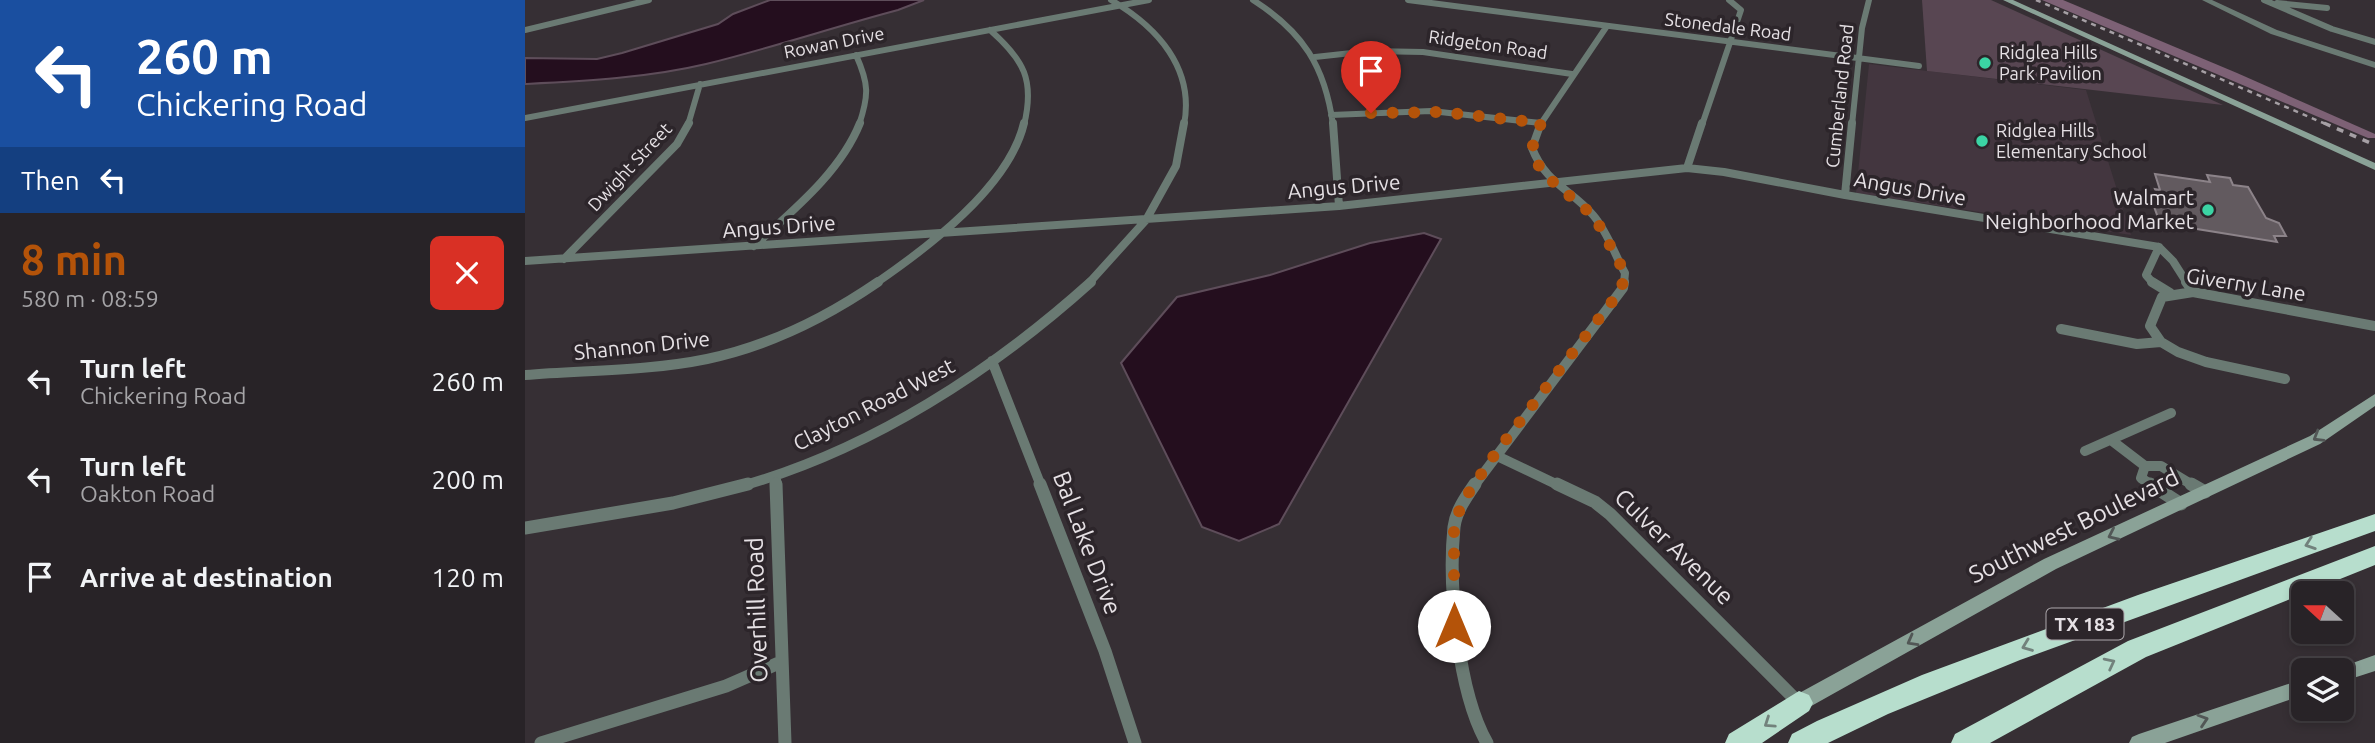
<!DOCTYPE html>
<html lang="en">
<head>
<meta charset="utf-8">
<style>
	:root { --surface:#282327; --page:#302b2f; --text:#f1f3f6; --muted:#a5a4a7; --line:#444044; --accent:#b45309 }
	body { margin:0; font-family:Ubuntu,sans-serif; background:var(--page); color:var(--text); height:100vh; display:flex; flex-direction:column; font-size:26px; white-space:nowrap }
	* { box-sizing:border-box; margin:0 }
	p { font-size:23px; color:var(--muted) }
	.icon { flex:none; width:38px; height:38px; fill:none; stroke:currentColor; stroke-width:2; stroke-linecap:round; stroke-linejoin:round }
	.map { position:relative; flex:1; overflow:hidden }
	.details { display:flex; flex-direction:column; background:var(--surface); width:525px }
	.details>* { flex:none }
	.hud { background:#1a4fa0; color:#fff; overflow:hidden }
	.needle { width:46px; rotate:291deg }
	.buttons { position:absolute; left:1766px; top:581px; display:grid; gap:14px }
	.buttons a { display:grid; place-items:center; width:63px; height:63px; border-radius:10px; background:var(--surface); box-shadow:0 4px 10px #0003,0 0 0 2px var(--line); font-size:35px }
	.pin { position:absolute; display:grid; place-items:center; width:60px; height:60px; color:#fff; margin:-72px -30px; border-radius:50% 50% 50% 0; rotate:-45deg; box-shadow:0 0 7px #0007 }
	.pin .icon { rotate:45deg }
	.me { position:absolute; width:77px; margin:-38px; rotate:0deg; stroke-linejoin:round; filter:drop-shadow(0 0 5px #0008) }
	.turn { display:flex; align-items:center; gap:24px; height:147px; padding:0 21px; font-size:32px }
	.turn .icon { width:91px; height:91px; stroke-width:2.5 }
	.turn b { display:block; font-size:49px; line-height:60px }
	.then { display:flex; align-items:center; height:66px; padding:0 21px; background:#0003; gap:14px; font-size:26px }
	.round { display:grid; place-items:center; flex:none; width:74px; height:74px; border-radius:10px; background:var(--page) }
	.headline { display:flex; align-items:center; justify-content:space-between; height:119px; padding:0 21px }
	h1 { font-size:42px; font-weight:700; line-height:52px; color:var(--accent) }
	ul { padding:0; list-style:none }
	li { display:flex; align-items:center; gap:21px; height:98px; padding:0 21px }
	li div { flex:1 }
	li b { display:block; font-size:26px }
	li em { font-style:normal }
	main { display:flex; flex:1; min-height:0 }
	.map>svg:first-child { display:block }
	.built { fill:#43363f }
	.green { fill:#584652 }
	.forest { fill:#7d6175 }
	.water { fill:#240e1e; stroke:#5e4d5a; stroke-width:2 }
	.building { fill:#625a5f; stroke:#8c8389; stroke-width:2 }
	.lines { fill:none; stroke-linecap:round; stroke-linejoin:round }
	.minor-far3 { stroke:#6a7a73; stroke-width:6 }
	.minor-far2 { stroke:#6a7a73; stroke-width:8 }
	.minor-far1 { stroke:#6a7a73; stroke-width:10 }
	.minor { stroke:#6a7a73; stroke-width:13 }
	.tertiary { fill:#6a7a73; fill-rule:evenodd }
	.secondary { fill:#8aa297; fill-rule:evenodd }
	.motorway { fill:#b7decd; fill-rule:evenodd }
	.rail-far1 { stroke:#a6a0a5; stroke-width:2.5; stroke-dasharray:5 5; stroke-linecap:butt }
	.rail { stroke:#a6a0a5; stroke-width:3.5; stroke-dasharray:7 7; stroke-linecap:butt }
	.oneway { stroke:#525756 }
	.oneway2 { stroke:#72827c }
	.route { stroke:#b45309; stroke-width:12; stroke-dasharray:0 21.6 }
	.poi-dot { fill:#3bd4a4; stroke:#2c252a; stroke-width:2.5 }
	.labels { text-anchor:middle; stroke-width:7; stroke-linejoin:round; paint-order:stroke }
	.far-street-label { font-size:18px; fill:#e6e1e5; stroke:#2c252a }
	.far-poi-label { font-size:18px; fill:#e6e1e5; stroke:#2c252a; text-anchor:start }
	.shield { fill:#2c252a; stroke:#aea9ad; stroke-width:2 }
	.shield-label { font-size:19px; font-weight:bold; fill:#e6e1e5 }
	.street-label { font-size:21px; fill:#e6e1e5; stroke:#2c252a }
	.poi-label { font-size:21px; fill:#e6e1e5; stroke:#2c252a; text-anchor:end }
	.near-street-label { font-size:24px; fill:#e6e1e5; stroke:#2c252a }
</style>
</head>
<body>
<main>
<section class="details">
<div class="hud">
<div class="turn"><svg class="icon" aria-label="left" viewBox="0 0 24 24"><path d="M17 20v-9H6M10 6l-5 5 5 5"/></svg><div><b>260 m</b>Chickering Road</div></div>
<div class="then">Then<svg class="icon" aria-label="left" viewBox="0 0 24 24"><path d="M17 20v-9H6M10 6l-5 5 5 5"/></svg></div>
</div>
<div class="headline"><div><h1>8 min</h1><p>580 m · 08:59</p></div><a class="round" style="background:#d93025;color:#fff"><svg class="icon" aria-label="close" viewBox="0 0 24 24"><path d="M6 6l12 12M18 6L6 18"/></svg></a></div>
<ul>
<li><svg class="icon" aria-label="left" viewBox="0 0 24 24"><path d="M17 20v-9H6M10 6l-5 5 5 5"/></svg><div><b>Turn left</b><p>Chickering Road</p></div><em>260 m</em></li>
<li><svg class="icon" aria-label="left" viewBox="0 0 24 24"><path d="M17 20v-9H6M10 6l-5 5 5 5"/></svg><div><b>Turn left</b><p>Oakton Road</p></div><em>200 m</em></li>
<li><svg class="icon" aria-label="arrive" viewBox="0 0 24 24"><path d="M6 21V4h12l-3 4 3 4H6"/></svg><div><b>Arrive at destination</b></div><em>120 m</em></li>
</ul>
</section>
<div class="map">
<svg width="1850" height="743" viewBox="0 0 1850 743">
	<rect width="100%" height="100%" fill="#362f34"/>
	<path class="built" d="M1344,64L1561,90L1606,235L1331,193Z"/>
	<path class="green" d="M1397,0H1466L1698,105L1402,71Z"/>
	<path class="forest" d="M1517,0H1538L1712,73L1850,134V138H1843Z"/>
	<path class="water" d="M245,0H399L373,10C309,27 246,48 181,64C122,78 60,81 0,84V58L72,59L97,53L193,24L208,14Z
		M899,233L916,239L754,524L714,541L677,527L596,363L652,297L745,275L845,243Z"/>
	<path class="building" d="M1630,174L1685,182L1682,175L1705,178L1708,185L1723,187L1741,218L1754,223L1761,236H1749L1752,242L1635,223L1627,201L1636,203L1630,189L1635,190Z"/>
	<g class="lines">
		<path class="minor-far3" d="M586,0C632,27 670,68 659,125
			M728,0C778,32 800,66 808,125
			M883,0L1394,66
			M1739,0L1807,29L1850,42
			M1752,3L1802,8
			M0,30L124,0
			M465,30C499,60 510,80 499,125
			M331,55C344,84 344,95 334,125
			M790,57L845,51L898,52L1047,74
			M806,115L906,111L1016,123
			M0,118L624,0
			M163,125L175,84
			M1015,125L1082,26
			M1177,125L1216,10L1204,0
			M1327,125L1337,28L1344,0"/>
		<path class="minor-far2" d="M808,123L814,206
			M1016,123L1007,148C1021,184 1046,189 1068,215C1082,231 1090,255 1100,273L1099,283
			M1162,168L1177,123
			M1320,195L1327,123
			M229,246C267,211 315,173 335,123
			M39,259L152,144L164,123
			M0,261L814,206L1162,168L1199,172L1320,195L1634,247
			M351,283C402,248 484,187 499,123
			M564,283L621,220L651,166L659,123
			M1628,283L1621,275L1634,247L1648,261L1662,283"/>
		<path class="minor-far1" d="M1627,282L1645,293
			M1661,282L1668,292
			M1536,329L1612,344L1636,342L1653,352L1681,362L1760,379
			M1636,342L1625,326L1637,297L1668,292L1850,326
			M467,361L516,486
			M0,375C60,370 124,371 182,359C244,346 302,317 353,282
			M1586,440L1620,466
			M1560,451L1646,413
			M970,455L1035,486
			M251,476V486
			M217,486C347,449 467,371 566,282
			M949,486L1098,288L1099,282
			M1628,486L1616,478L1620,466H1636L1669,486"/>
		<path class="minor" d="M251,484L260,743
			M515,484L580,651L610,743
			M950,484C941,497 931,511 929,527C923,586 933,692 962,743
			M1032,484L1070,502L1085,514L1274,703
			M1625,484L1656,504
			M1666,484L1680,492
			M0,528L148,503L223,484
			M16,743L201,686L256,662"/>
		<path class="tertiary" d="M1677,0H1687L1752,30L1850,62V68L1746,34Z"/>
		<path class="secondary" d="M1478,0H1488L1850,163V170Z
			M1850,394V406L1795,444L1531,569L1281,709L1274,711L1267,709L1264,703L1267,697L1519,559L1785,436Z
			M1850,655V671L1816,682V670H1808Z
			M1778,679V695L1640,743H1604L1607,737L1614,734Z"/>
		<path class="motorway" d="M1850,514V531L1495,660L1363,714L1303,743H1263L1267,734L1292,721L1397,675L1613,595Z
			M1850,546V565L1621,657L1465,743H1426L1430,734L1603,641Z
			M1274,691L1284,695L1288,703L1284,711L1237,743H1200L1204,734Z"/>
		<path class="rail-far1" d="M1511,0L1803,125"/>
		<path class="rail" d="M1799,123L1850,145"/>
	</g>
	<defs><path id="oneway-chevron" d="M-2-3.5L2.5 0L-2 3.5" fill="none" stroke-width="1.6" stroke-linecap="round" stroke-linejoin="round" transform="scale(1.75)"/></defs>
	<g class="oneway">
		<use href="#oneway-chevron" transform="translate(1793 437) rotate(149)"/>
		<use href="#oneway-chevron" transform="translate(1588 535) rotate(155)"/>
		<use href="#oneway-chevron" transform="translate(1387 641) rotate(151)"/>
		<use href="#oneway-chevron" transform="translate(1678 720) rotate(-18)"/>
	</g>
	<g class="oneway2">
		<use href="#oneway-chevron" transform="translate(1785 544) rotate(161)"/>
		<use href="#oneway-chevron" transform="translate(1502 646) rotate(159)"/>
		<use href="#oneway-chevron" transform="translate(1585 663) rotate(-27)"/>
		<use href="#oneway-chevron" transform="translate(1244 723) rotate(146)"/>
	</g>
	<g class="lines">
		<path class="route" d="M846,113L917,112L1016,123L1007,148L1014,166L1029,183L1069,216L1100,273L1096,290L970,454L938,501L929,525V626"/>
	</g>
	<g class="poi-dot">
		<circle cx="1460" cy="63" r="7"/>
		<circle cx="1457" cy="141" r="7"/>
		<circle cx="1683" cy="210" r="7"/>
	</g>
	<g class="labels">
		<g class="far-street-label">
			<text transform="translate(1203 27) rotate(7)" y="6">Stonedale Road</text>
			<text transform="translate(309 43) rotate(-11)" y="6">Rowan Drive</text>
			<text transform="translate(963 45) rotate(8)" y="6">Ridgeton Road</text>
			<text transform="translate(1315 96) rotate(-84)" y="6">Cumberland Road</text>
			<text transform="translate(105 167) rotate(-47)" y="6">Dwight Street</text>
		</g>
		<g class="far-poi-label">
			<text x="1474" y="59">Ridglea Hills<tspan x="1474" dy="21">Park Pavilion</tspan></text>
			<text x="1471" y="137">Ridglea Hills<tspan x="1471" dy="21">Elementary School</tspan></text>
		</g>
		<rect class="shield" x="1521.5" y="608.5" width="77" height="31" rx="5"/>
		<g class="shield-label">
			<text x="1560" y="631">TX 183</text>
		</g>
		<g class="street-label">
			<text transform="translate(819 187) rotate(-5)" y="7">Angus Drive</text>
			<text transform="translate(1385 189) rotate(10)" y="7">Angus Drive</text>
			<text transform="translate(254 227) rotate(-4)" y="7">Angus Drive</text>
			<text transform="translate(1721 285) rotate(9)" y="7">Giverny Lane</text>
			<text transform="translate(117 346) rotate(-6)" y="7">Shannon Drive</text>
			<text transform="translate(349 405) rotate(-27)" y="7">Clayton Road West</text>
		</g>
		<g class="poi-label">
			<text x="1669" y="205">Walmart<tspan x="1669" dy="24">Neighborhood Market</tspan></text>
		</g>
		<g class="near-street-label">
			<text transform="translate(1549 526) rotate(-26)" y="8">Southwest Boulevard</text>
			<text transform="translate(562 543) rotate(69)" y="8">Bal Lake Drive</text>
			<text transform="translate(1149 547) rotate(44)" y="8">Culver Avenue</text>
			<text transform="translate(232 610) rotate(-92)" y="8">Overhill Road</text>
		</g>
	</g>
</svg>
<div class="buttons">
<a><svg class="needle" viewBox="-14 -14 28 28"><path d="M0-13l5 13h-10z" fill="#e53935"/><path d="M0 13l5-13h-10z" fill="#a5a4a7"/></svg></a>
<a><svg class="icon" aria-label="layers" viewBox="0 0 24 24"><path d="M12 4l9 5-9 5-9-5zM3 14l9 5 9-5"/></svg></a>
</div>
<div class="pin" style="left:846px;top:113px;background:#d93025"><svg class="icon" aria-label="arrive" viewBox="0 0 24 24"><path d="M6 21V4h12l-3 4 3 4H6"/></svg></div>
<svg class="me" style="left:929px;top:626px" viewBox="-20 -20 40 40"><circle r="19" fill="#fff"/><path d="M0-13L10 11 0 6-10 11z" fill="#b45309"/></svg>
</div>
</main>
</body>
</html>
